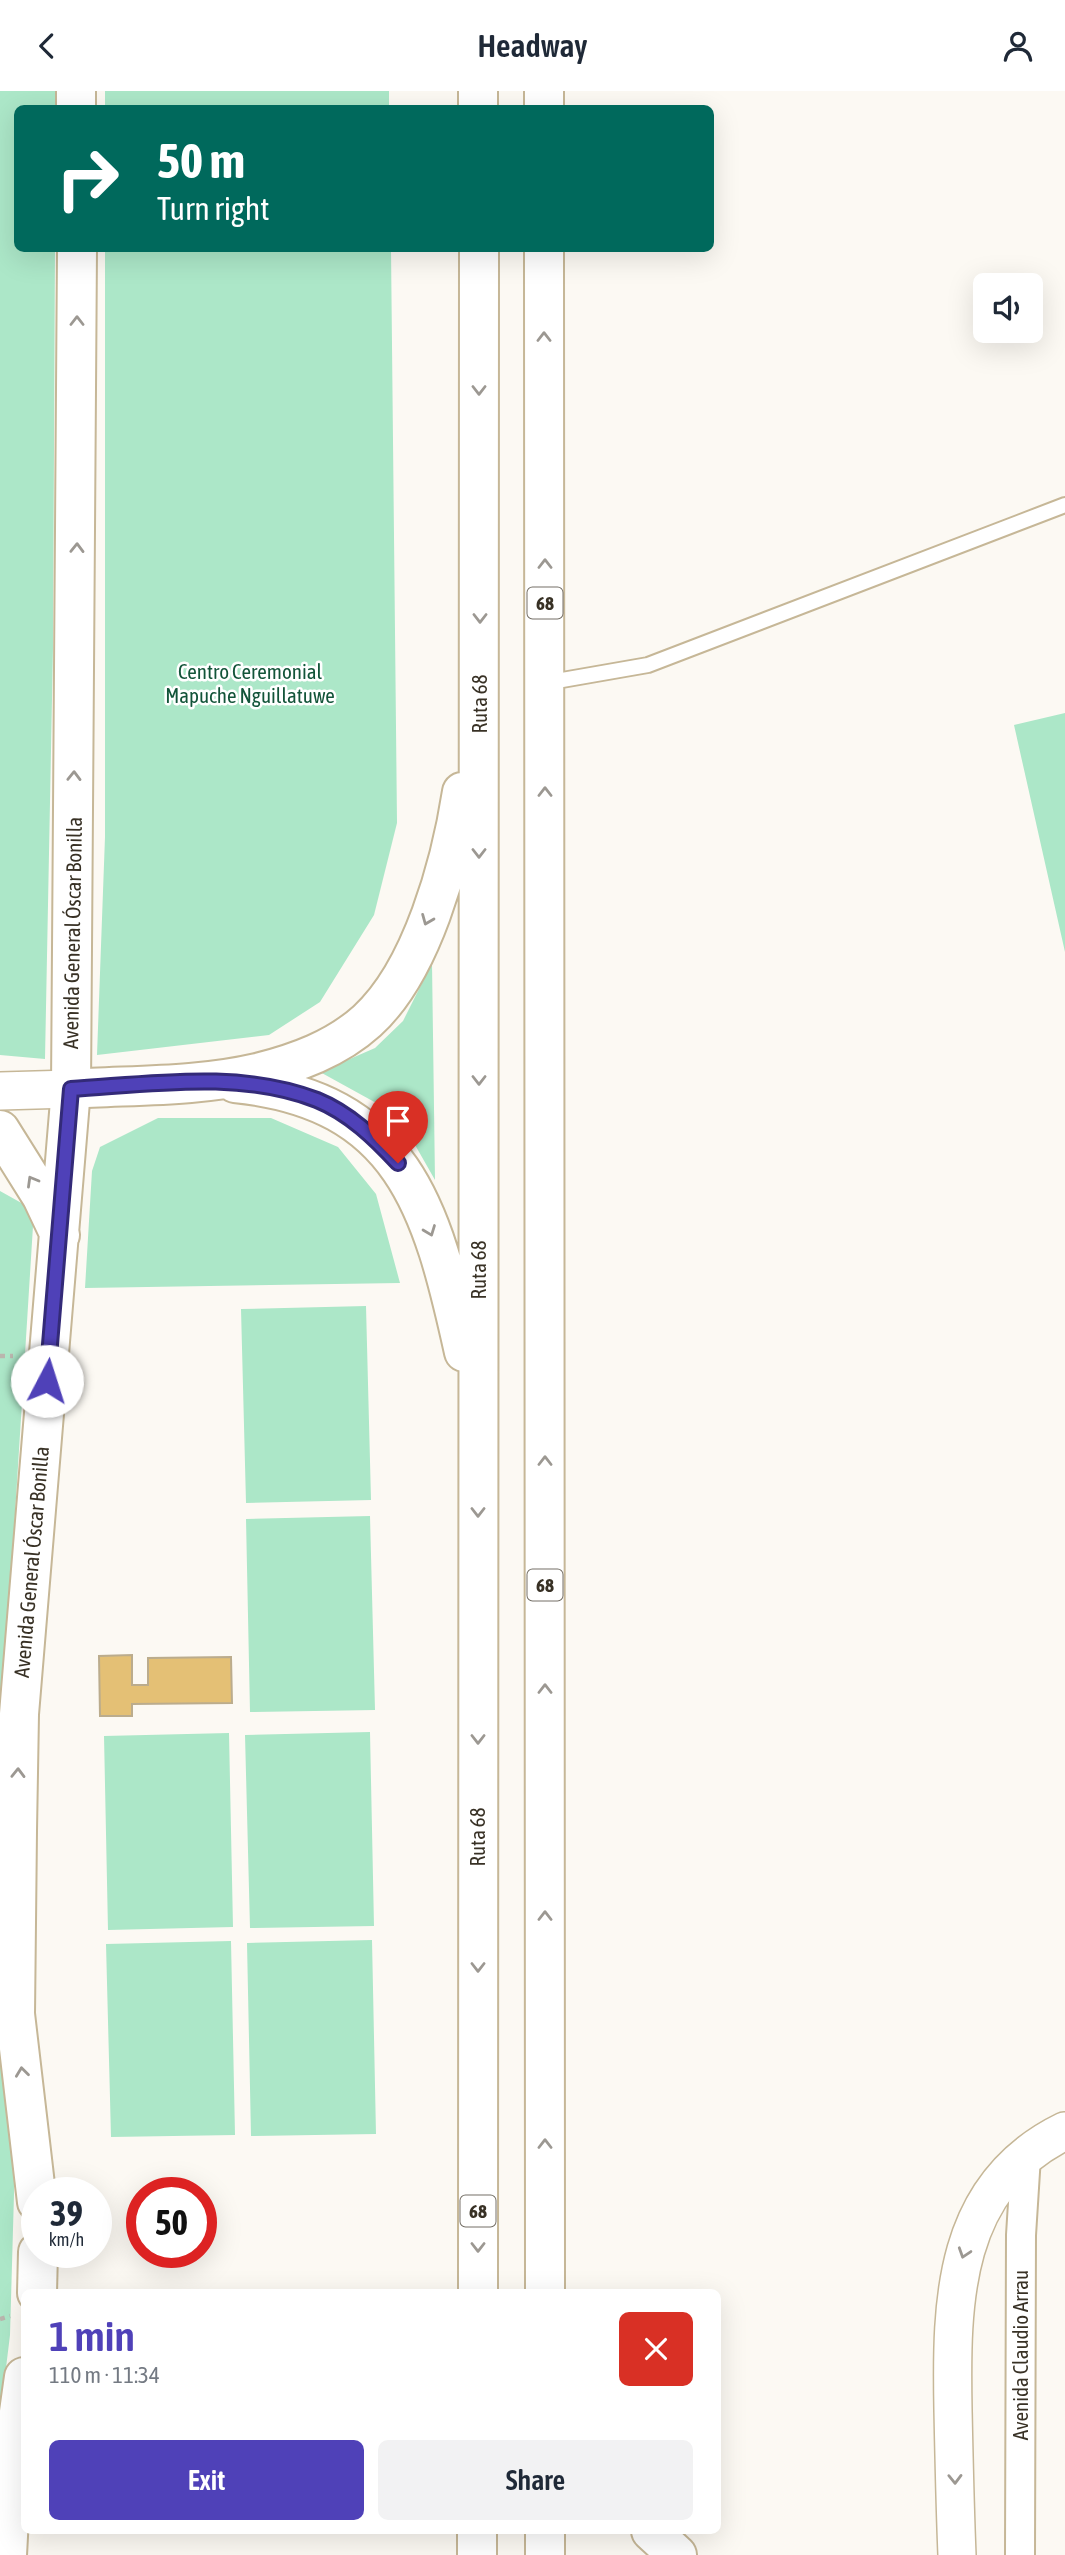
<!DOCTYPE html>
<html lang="en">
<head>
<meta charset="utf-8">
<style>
	:root { --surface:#fff; --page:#f2f2f3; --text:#1f2937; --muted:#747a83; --accent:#4f41b8 }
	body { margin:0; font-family:"Asap Condensed",sans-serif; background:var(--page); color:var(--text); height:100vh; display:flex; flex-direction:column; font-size:26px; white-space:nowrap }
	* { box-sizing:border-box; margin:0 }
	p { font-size:23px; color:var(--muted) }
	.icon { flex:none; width:38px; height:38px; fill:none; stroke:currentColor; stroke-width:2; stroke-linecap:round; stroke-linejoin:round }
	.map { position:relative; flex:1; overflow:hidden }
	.details { position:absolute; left:21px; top:2198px; width:700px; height:245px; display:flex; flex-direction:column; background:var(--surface); border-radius:10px; box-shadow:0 7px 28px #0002 }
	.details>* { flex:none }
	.guide { position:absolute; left:14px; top:14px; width:700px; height:147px; border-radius:10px; box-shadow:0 7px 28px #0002; background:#00695c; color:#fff; overflow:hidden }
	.controls { position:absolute; left:973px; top:182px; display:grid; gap:14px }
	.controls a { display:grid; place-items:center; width:70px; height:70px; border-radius:10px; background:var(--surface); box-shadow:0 7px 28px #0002; font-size:35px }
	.speed { position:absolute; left:21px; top:2086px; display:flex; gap:14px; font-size:35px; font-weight:700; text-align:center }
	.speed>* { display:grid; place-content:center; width:91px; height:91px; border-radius:50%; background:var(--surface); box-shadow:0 7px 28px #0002; line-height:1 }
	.speed small { font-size:18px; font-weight:400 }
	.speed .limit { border:10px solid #d22; background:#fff; color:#111 }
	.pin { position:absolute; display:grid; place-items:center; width:60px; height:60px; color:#fff; margin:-72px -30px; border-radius:50% 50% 50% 0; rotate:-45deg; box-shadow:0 0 7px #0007 }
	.pin .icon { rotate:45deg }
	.me { position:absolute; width:77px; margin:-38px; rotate:5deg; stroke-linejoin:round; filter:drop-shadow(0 0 5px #0008) }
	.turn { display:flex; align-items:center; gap:24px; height:147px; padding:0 28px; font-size:32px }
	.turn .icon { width:91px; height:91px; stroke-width:2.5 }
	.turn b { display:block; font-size:49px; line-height:60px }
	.round { display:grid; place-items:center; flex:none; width:74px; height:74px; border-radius:10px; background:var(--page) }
	.head { display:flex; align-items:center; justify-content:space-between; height:119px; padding:0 28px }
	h1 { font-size:42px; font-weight:600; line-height:52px; color:var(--accent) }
	.cta { display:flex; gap:14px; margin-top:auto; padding:14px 28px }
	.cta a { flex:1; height:80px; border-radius:10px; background:var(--accent); color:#fff; font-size:28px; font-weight:600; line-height:80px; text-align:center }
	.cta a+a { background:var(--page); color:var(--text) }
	header { display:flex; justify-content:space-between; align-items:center; height:91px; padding:0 28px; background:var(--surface); font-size:32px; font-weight:600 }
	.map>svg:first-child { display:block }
	.green { fill:#ace7c8 }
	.building { fill:#e4c075; stroke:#bbac8d; stroke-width:2 }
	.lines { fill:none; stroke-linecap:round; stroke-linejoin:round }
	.service-casing { stroke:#c6b797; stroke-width:18 }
	.minor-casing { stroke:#c6b797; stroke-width:32 }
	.tertiary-casing { stroke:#c6b797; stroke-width:40 }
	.secondary-casing { stroke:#c6b797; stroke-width:42 }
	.motorway-casing { stroke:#c6b797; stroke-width:42 }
	.path { stroke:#bab6ae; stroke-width:4.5; stroke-dasharray:5 5; stroke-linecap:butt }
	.service { stroke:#fff; stroke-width:14 }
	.minor { stroke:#fff; stroke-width:28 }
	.tertiary { stroke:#fff; stroke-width:37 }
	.secondary { stroke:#fff; stroke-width:38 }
	.motorway { stroke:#fff; stroke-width:38 }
	.oneway { stroke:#9c9892 }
	.route-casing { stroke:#332a78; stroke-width:18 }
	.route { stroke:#4f41b8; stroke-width:12 }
	.labels { text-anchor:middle; stroke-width:5; stroke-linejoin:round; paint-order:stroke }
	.shield { fill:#fff; stroke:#746f66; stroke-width:2 }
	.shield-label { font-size:19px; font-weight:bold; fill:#383125 }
	.park-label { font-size:21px; fill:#125439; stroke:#fff }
	.street-label { font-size:21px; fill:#383125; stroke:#fff }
</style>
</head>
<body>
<header><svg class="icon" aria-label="back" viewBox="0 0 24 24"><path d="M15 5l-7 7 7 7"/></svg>Headway<svg class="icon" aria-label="person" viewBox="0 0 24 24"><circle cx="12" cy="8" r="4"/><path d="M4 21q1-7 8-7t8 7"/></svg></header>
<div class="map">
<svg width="1065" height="2464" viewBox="0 0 1065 2464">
	<rect width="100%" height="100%" fill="#fcf9f3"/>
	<path class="green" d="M0,0H56V17L18,18V158H55L53,557L45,968L0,964Z
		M105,0H389V17H105Z
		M105,158H391L397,732L374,824L320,911L269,944L97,964L105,746Z
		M1065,622V861L1014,634Z
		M432,872L435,1089L398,1024L320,981L375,957L403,930Z
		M158,1027H271L338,1056L376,1103L400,1192L85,1197L92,1080L100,1056Z
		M0,1100L34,1119L2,1631L0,1734Z
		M366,1215L371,1409L246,1412L241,1218Z
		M370,1425L375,1619L250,1621L246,1428Z
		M370,1641L374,1835L250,1837L245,1644Z
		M229,1642L233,1836L108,1839L104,1645Z
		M372,1849L376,2043L251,2045L247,1852Z
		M231,1850L235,2044L111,2046L106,1853Z
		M0,1946L15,2068L10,2244L0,2326Z"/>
	<path class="building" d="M132,1564V1594H148V1567L231,1566L232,1612L132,1613V1625H100L99,1565Z"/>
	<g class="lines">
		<defs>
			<path id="service" d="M545,592L648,574L1065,414"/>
			<path id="minor" d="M1020,2464L1021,2144L1026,2065"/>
			<path id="tertiary" d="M0,1000L71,998
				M957,2464C955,2416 954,2367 953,2319C951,2210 952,2095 1065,2040"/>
			<path id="secondary" d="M76,0V18
				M0,1039L42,1106L60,1144
				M37,2111L15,1923L17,1740L19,1623L71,998L77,158
				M37,2202L38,2161
				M7,2464L12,2370L24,2286"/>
			<path id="motorway" d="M478,0V18
				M544,0V18
				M544,158L545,2202
				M235,992C403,1009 432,1116 464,1261
				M71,998C132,994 197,996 257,982C297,972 336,958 367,930C422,880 451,772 462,701
				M478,2202L479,158
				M651,2440L677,2464
				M477,2464V2440
				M545,2464V2440"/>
		</defs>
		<use href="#service" class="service-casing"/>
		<use href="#minor" class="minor-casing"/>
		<use href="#tertiary" class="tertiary-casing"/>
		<use href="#secondary" class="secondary-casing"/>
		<use href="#motorway" class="motorway-casing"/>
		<path class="path" d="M0,1265H13
			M0,2228L10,2225"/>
		<use href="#service" class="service"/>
		<use href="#minor" class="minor"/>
		<use href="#tertiary" class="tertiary"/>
		<use href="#secondary" class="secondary"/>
		<use href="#motorway" class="motorway"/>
	</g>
	<defs><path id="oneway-chevron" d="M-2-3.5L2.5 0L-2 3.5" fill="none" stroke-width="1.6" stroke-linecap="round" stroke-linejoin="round" transform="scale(1.75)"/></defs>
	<g class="oneway">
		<use href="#oneway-chevron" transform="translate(77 230) rotate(-90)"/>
		<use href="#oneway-chevron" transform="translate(544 246) rotate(-90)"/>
		<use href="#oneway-chevron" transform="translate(479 299) rotate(90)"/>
		<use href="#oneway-chevron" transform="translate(77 457) rotate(-89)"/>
		<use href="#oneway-chevron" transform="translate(545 473) rotate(-90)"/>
		<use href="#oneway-chevron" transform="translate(480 527) rotate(90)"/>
		<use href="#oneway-chevron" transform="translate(74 685) rotate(-89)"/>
		<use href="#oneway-chevron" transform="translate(545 701) rotate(-90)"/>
		<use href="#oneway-chevron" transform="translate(479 762) rotate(90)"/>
		<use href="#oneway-chevron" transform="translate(427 829) rotate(112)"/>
		<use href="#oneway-chevron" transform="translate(479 989) rotate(90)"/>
		<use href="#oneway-chevron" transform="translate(32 1090) rotate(-120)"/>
		<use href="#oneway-chevron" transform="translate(430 1140) rotate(69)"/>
		<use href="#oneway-chevron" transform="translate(545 1370) rotate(-90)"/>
		<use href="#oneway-chevron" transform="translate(478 1421) rotate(90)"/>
		<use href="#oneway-chevron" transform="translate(545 1598) rotate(-90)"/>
		<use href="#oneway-chevron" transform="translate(478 1648) rotate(90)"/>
		<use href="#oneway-chevron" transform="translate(18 1682) rotate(-89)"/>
		<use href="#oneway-chevron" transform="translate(545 1825) rotate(-90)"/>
		<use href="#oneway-chevron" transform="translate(478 1876) rotate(90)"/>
		<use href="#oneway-chevron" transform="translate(22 1981) rotate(-97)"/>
		<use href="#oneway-chevron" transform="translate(545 2053) rotate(-90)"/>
		<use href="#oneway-chevron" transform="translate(478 2156) rotate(90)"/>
		<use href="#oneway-chevron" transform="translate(964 2162) rotate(108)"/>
		<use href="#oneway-chevron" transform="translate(955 2388) rotate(89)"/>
	</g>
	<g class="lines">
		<defs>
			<path id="route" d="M47,1290L71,998C152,993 240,979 317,1009C349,1022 375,1047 398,1072"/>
		</defs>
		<use href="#route" class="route-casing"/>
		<use href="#route" class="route"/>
	</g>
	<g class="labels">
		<g class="shield">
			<rect x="527.5" y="496.5" width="35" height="31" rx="5"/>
			<rect x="527.5" y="1478.5" width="35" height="31" rx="5"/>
			<rect x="460.5" y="2104.5" width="35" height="31" rx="5"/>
		</g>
		<g class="shield-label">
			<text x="545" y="519">68</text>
			<text x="545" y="1501">68</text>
			<text x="478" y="2127">68</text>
		</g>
		<g class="park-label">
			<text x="250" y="588">Centro Ceremonial<tspan x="250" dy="24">Mapuche Nguillatuwe</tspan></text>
		</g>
		<g class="street-label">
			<text transform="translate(480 613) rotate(-90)" y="7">Ruta 68</text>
			<text transform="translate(73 842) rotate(-89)" y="7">Avenida General Óscar Bonilla</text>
			<text transform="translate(479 1179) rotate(-90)" y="7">Ruta 68</text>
			<text transform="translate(32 1471) rotate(-85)" y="7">Avenida General Óscar Bonilla</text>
			<text transform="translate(478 1746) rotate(-90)" y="7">Ruta 68</text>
			<text transform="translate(1021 2264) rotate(-90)" y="7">Avenida Claudio Arrau</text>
		</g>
	</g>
</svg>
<div class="controls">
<a><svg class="icon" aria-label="sound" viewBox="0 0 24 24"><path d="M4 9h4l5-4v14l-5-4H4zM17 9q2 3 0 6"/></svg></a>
</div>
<div class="speed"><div>39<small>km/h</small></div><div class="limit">50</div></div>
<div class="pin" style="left:398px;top:1072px;background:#d93025"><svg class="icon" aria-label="arrive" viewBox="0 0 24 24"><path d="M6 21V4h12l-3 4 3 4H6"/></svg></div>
<svg class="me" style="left:47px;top:1290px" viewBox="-20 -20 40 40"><circle r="19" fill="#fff"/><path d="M0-13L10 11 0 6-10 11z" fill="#4f41b8"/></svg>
<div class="guide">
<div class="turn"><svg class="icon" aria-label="right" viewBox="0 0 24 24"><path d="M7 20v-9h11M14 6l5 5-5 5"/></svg><div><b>50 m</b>Turn right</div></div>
</div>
<section class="details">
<div class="head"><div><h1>1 min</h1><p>110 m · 11:34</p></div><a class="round" style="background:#d93025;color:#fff"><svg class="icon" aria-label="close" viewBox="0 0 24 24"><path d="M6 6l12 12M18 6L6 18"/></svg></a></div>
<div class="cta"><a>Exit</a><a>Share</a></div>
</section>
</div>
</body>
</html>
